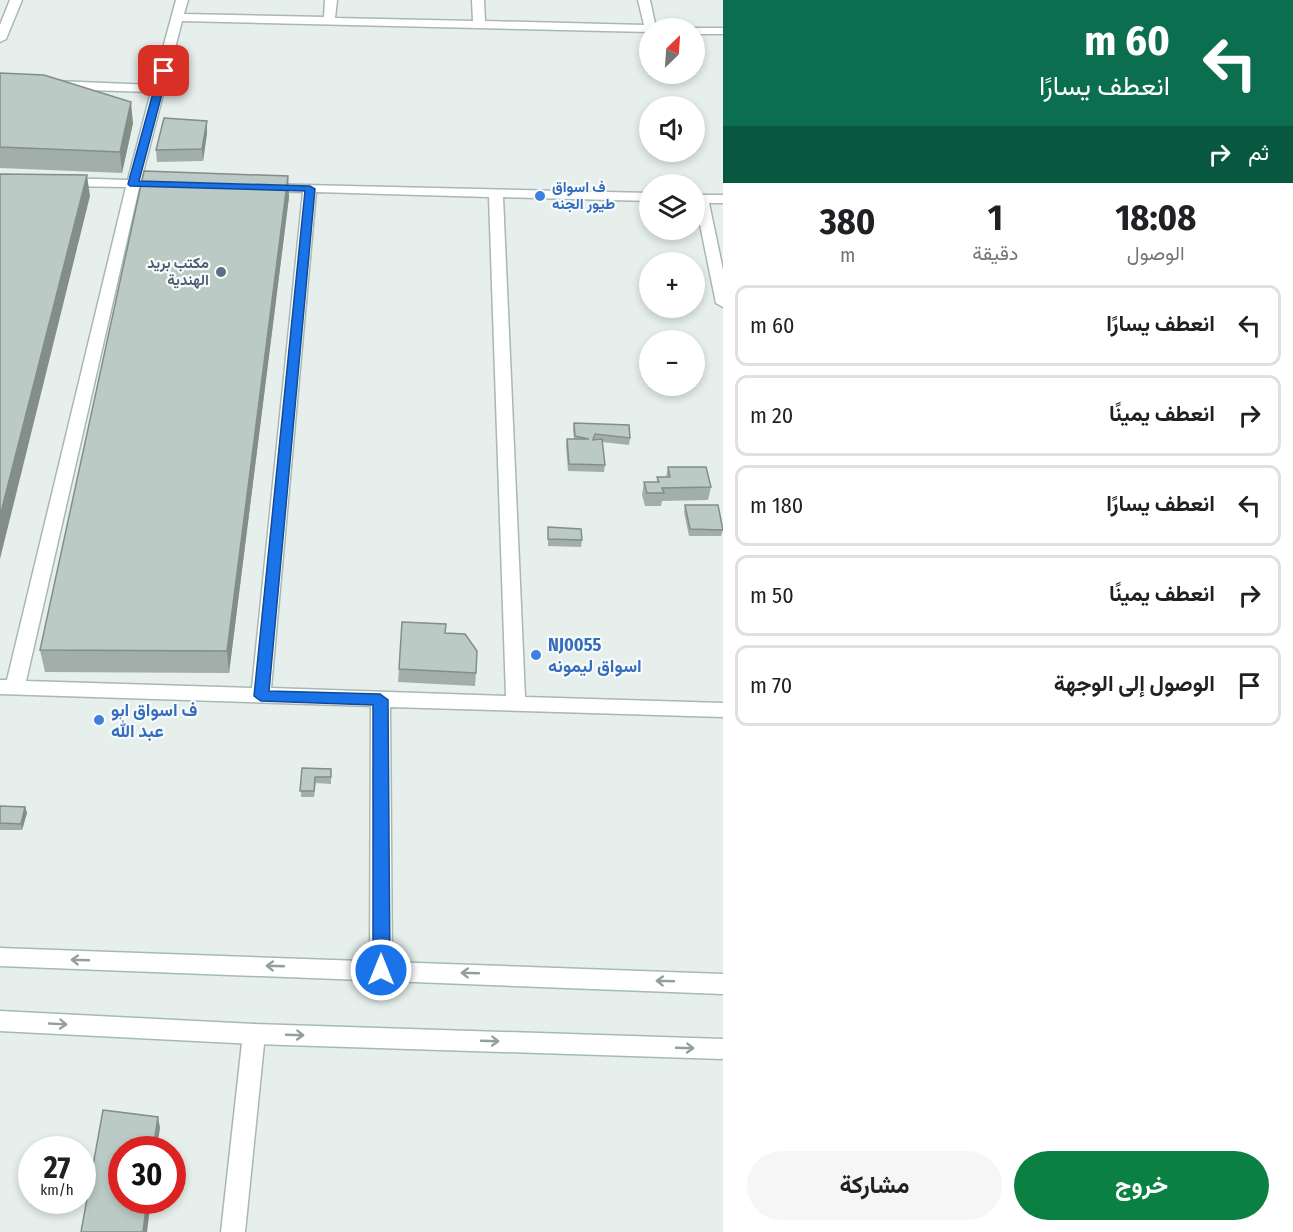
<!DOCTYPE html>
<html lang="ar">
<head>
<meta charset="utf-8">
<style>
	:root { --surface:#fff; --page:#f6f6f6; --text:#202124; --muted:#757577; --line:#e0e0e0; --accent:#0b8043 }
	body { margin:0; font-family:"Fira Sans Condensed",Vazirmatn,sans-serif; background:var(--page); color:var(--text); direction:rtl; height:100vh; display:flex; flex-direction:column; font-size:22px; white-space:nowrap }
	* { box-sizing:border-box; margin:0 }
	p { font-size:20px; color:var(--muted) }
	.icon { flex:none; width:33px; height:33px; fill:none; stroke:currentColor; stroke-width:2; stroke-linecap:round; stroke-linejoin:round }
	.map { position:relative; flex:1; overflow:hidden; direction:ltr }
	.panel { display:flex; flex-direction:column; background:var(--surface); width:570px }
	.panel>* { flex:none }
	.hud { background:#0b6e4f; color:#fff; overflow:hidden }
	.needle { width:39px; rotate:25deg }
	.tools { position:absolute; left:639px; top:18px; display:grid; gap:12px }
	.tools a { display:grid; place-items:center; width:66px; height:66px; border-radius:50%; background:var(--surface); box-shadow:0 3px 9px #0003; font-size:30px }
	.speed { position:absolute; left:18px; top:1136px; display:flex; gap:12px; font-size:30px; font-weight:700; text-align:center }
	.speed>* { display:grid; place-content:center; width:78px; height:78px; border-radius:50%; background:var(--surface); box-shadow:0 3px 9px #0003; line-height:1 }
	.speed small { font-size:15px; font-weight:400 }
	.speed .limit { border:9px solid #d22; background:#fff; color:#111 }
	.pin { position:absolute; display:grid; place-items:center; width:51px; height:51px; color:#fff; margin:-26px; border-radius:12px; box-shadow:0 3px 9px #0006 }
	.me { position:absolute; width:66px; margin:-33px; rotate:0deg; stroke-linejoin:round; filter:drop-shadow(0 0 4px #0008) }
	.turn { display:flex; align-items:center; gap:21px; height:126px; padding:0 24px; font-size:27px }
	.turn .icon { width:78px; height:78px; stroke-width:2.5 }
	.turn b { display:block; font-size:42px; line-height:51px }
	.then { display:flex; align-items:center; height:57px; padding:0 24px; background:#0003; gap:12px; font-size:22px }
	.eta { display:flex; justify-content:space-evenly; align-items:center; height:102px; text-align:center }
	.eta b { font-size:36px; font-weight:700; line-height:42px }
	.primary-button { display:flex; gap:12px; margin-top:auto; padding:12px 24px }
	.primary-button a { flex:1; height:69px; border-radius:36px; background:var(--accent); color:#fff; font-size:24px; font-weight:700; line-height:69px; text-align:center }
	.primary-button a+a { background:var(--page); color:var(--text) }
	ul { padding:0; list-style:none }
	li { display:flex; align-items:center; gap:18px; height:81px; margin:0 12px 9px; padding:0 12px; border:3px solid var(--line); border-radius:12px }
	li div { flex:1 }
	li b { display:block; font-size:22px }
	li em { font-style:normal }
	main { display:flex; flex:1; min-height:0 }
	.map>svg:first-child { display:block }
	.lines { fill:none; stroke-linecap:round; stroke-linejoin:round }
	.street-casing { stroke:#a8b8b2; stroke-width:3 }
	.secondary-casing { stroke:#a4bbb3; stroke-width:3 }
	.street { fill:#fff; fill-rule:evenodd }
	.secondary { fill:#fff; fill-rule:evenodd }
	.wall { fill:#a1aea9 }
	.shaded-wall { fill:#838d89 }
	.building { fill:#bbcac4; stroke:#838d89; stroke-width:1.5 }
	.oneway { stroke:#92a09c }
	.route { fill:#1a73e8; stroke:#114b97; stroke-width:1.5 }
	.shop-dot { fill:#3f7fe0; stroke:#f7fbf9; stroke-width:2 }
	.service-dot { fill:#5c6f8a; stroke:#f7fbf9; stroke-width:2 }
	.labels { text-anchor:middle; stroke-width:4.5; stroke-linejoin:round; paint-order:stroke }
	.far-shop-label { font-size:15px; font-weight:bold; fill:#366cbe; stroke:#f7fbf9; text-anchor:start }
	.far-service-label { font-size:15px; font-weight:bold; fill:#4e5e75; stroke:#f7fbf9; text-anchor:end }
	.shop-label { font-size:18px; font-weight:bold; fill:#366cbe; stroke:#f7fbf9; text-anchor:start }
</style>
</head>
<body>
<main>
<section class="panel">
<div class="hud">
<div class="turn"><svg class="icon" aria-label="left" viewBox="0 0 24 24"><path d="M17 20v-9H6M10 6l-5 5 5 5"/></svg><div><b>60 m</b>انعطف يسارًا</div></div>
<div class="then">ثم<svg class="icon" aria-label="right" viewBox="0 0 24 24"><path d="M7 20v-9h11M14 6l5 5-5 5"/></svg></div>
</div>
<div class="eta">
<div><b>18:08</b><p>الوصول</p></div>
<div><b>1</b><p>دقيقة</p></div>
<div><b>380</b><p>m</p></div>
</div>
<ul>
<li><svg class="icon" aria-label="left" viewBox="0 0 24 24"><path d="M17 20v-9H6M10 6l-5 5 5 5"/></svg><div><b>انعطف يسارًا</b></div><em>60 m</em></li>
<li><svg class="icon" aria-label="right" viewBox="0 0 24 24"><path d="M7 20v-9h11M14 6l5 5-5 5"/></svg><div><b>انعطف يمينًا</b></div><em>20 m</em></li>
<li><svg class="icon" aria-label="left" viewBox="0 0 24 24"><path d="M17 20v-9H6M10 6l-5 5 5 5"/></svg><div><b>انعطف يسارًا</b></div><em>180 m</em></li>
<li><svg class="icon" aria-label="right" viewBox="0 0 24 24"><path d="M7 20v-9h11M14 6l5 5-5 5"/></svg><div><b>انعطف يمينًا</b></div><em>50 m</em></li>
<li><svg class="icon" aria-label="arrive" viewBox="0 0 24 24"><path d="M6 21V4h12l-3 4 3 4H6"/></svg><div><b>الوصول إلى الوجهة</b></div><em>70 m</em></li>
</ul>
<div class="primary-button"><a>خروج</a><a>مشاركة</a></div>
</section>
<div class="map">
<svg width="723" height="1232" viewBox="0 0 723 1232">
	<rect width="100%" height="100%" fill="#e6efeb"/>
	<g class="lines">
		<defs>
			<path id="street" d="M10,0H22L6,39L0,42V25Z
				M176,0H188L184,14L324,17L325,0H337L335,18L473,21L472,0H484L485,21L644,25L638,0H650L656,28H650V32L182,21L141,180L150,181L152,184L150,187L139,188L26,681L252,688L303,192L266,191L259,187L261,184L650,193V201L503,197L525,697L723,703V717L390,707L392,970L389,977L381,980L373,977L370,970L371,706L0,694V680H7L126,187L65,186L58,182L65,178L128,180L151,92L56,89L50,85L56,81L153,85ZM316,192L489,197L506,696L271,688Z
				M690,28H723V34H694V28Z
				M694,195H723V203H709L723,270V307L716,303Z
				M254,1024L262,1027L265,1034L245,1232H221L243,1034L246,1027Z"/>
			<path id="secondary" d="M0,948L723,974V994L0,966Z
				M0,1011L254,1024L723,1039V1059L254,1044L0,1031Z"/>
		</defs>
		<use href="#street" class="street-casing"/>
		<use href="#secondary" class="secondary-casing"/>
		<use href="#street" class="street"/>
		<use href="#secondary" class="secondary"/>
	</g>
	<path class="wall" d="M0,73L133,123L122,173L0,168Z
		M207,121V133L203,161L157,162L156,150Z
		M288,176L289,197L229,673L45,672L40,650Z
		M574,423L630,438L629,445L602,442L605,465L604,472L568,471L566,446L567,439H574L573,430Z
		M668,467L711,487L708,500L662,501L661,506H645L642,495L644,482H657V477H666Z
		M685,505L723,530L721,536H689L684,512Z
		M548,527L582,540L581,547L548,546Z
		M445,633L476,673L475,686L398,682L399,669Z
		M302,768L331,769V784L316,783L314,797H301Z
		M0,806L25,807L27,813L22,830H0Z"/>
	<path class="shaded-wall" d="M131,102L133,123L122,173L120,152Z
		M207,121V133L203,161L202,149Z
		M87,175L90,196L0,559V516Z
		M288,176L289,197L229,673L227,651Z
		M25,807L27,813L22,830L21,824Z
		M158,1117L160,1128L157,1149H153Z
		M147,1200H151L147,1232H143Z"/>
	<path class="building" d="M0,73L44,75L131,102L120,152L0,147Z
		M164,118L207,121L202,149L156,150Z
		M144,171L288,176L227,651L40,650Z
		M0,174L87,175L0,516Z
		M574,423L629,425L630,438L595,434L593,440L602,439L605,465L569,464L567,439H589L575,436Z
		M668,467H706L711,487L662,488L664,493H647L644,482H659L657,477H670Z
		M685,505H718L723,530L690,529Z
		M548,527L581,529L582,540L548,539Z
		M402,622L446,624L445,633L465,634L477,651L476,673L399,669Z
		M302,768L331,769V777H315L314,791H300Z
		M0,806L25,807L21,824L0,823Z
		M103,1110L158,1117L153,1149H122V1200H147L143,1232H81Z"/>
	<defs><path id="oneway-shaft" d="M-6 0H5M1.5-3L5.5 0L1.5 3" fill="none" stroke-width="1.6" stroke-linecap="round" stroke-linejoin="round" transform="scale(1.5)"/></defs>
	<g class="oneway">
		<use href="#oneway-shaft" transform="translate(80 960) rotate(-178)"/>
		<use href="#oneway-shaft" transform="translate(275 966) rotate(-178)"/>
		<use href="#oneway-shaft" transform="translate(470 973) rotate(-178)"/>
		<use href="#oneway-shaft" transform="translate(665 981) rotate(-178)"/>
		<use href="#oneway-shaft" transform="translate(58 1024) rotate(3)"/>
		<use href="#oneway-shaft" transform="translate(295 1035) rotate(2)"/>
		<use href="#oneway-shaft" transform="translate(490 1041) rotate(2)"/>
		<use href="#oneway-shaft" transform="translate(685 1048) rotate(2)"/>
	</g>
	<path class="route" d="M164,68L168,71L139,181L310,186L315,189L269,691L380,694L388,700L390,970L387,975L381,977L375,975L373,970V705L261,701L254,696L305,191L130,186L128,184L159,71Z"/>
	<g class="shop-dot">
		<circle cx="540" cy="196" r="6"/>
		<circle cx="536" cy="655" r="6"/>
		<circle cx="99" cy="720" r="6"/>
	</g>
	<circle class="service-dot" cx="221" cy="272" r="6"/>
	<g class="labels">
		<g class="far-shop-label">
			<text x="552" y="192">ف اسواق<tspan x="552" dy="17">طيور الجنه</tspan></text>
		</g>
		<g class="far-service-label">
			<text x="209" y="268">مكتب بريد<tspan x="209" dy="17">الهندية</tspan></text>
		</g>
		<g class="shop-label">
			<text x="548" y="651">NJ0055<tspan x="548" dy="21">اسواق ليمونه</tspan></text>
			<text x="111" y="716">ف اسواق ابو<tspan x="111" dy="21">عبد الله</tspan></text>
		</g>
	</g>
</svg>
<div class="tools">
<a><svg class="needle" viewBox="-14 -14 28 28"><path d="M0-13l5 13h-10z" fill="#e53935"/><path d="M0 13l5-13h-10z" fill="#757577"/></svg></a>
<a><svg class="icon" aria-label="sound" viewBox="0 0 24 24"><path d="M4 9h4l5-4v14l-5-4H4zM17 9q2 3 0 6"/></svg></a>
<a><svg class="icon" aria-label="layers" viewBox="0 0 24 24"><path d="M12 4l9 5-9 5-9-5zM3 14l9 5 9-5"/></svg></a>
<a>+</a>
<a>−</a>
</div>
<div class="speed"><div>27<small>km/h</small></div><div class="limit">30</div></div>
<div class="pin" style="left:164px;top:71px;background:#d93025"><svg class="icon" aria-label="arrive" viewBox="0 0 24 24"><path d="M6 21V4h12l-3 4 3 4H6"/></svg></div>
<svg class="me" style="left:381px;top:970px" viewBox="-20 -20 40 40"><circle r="17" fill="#1a73e8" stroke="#fff" stroke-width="3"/><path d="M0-11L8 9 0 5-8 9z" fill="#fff"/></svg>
</div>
</main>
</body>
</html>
